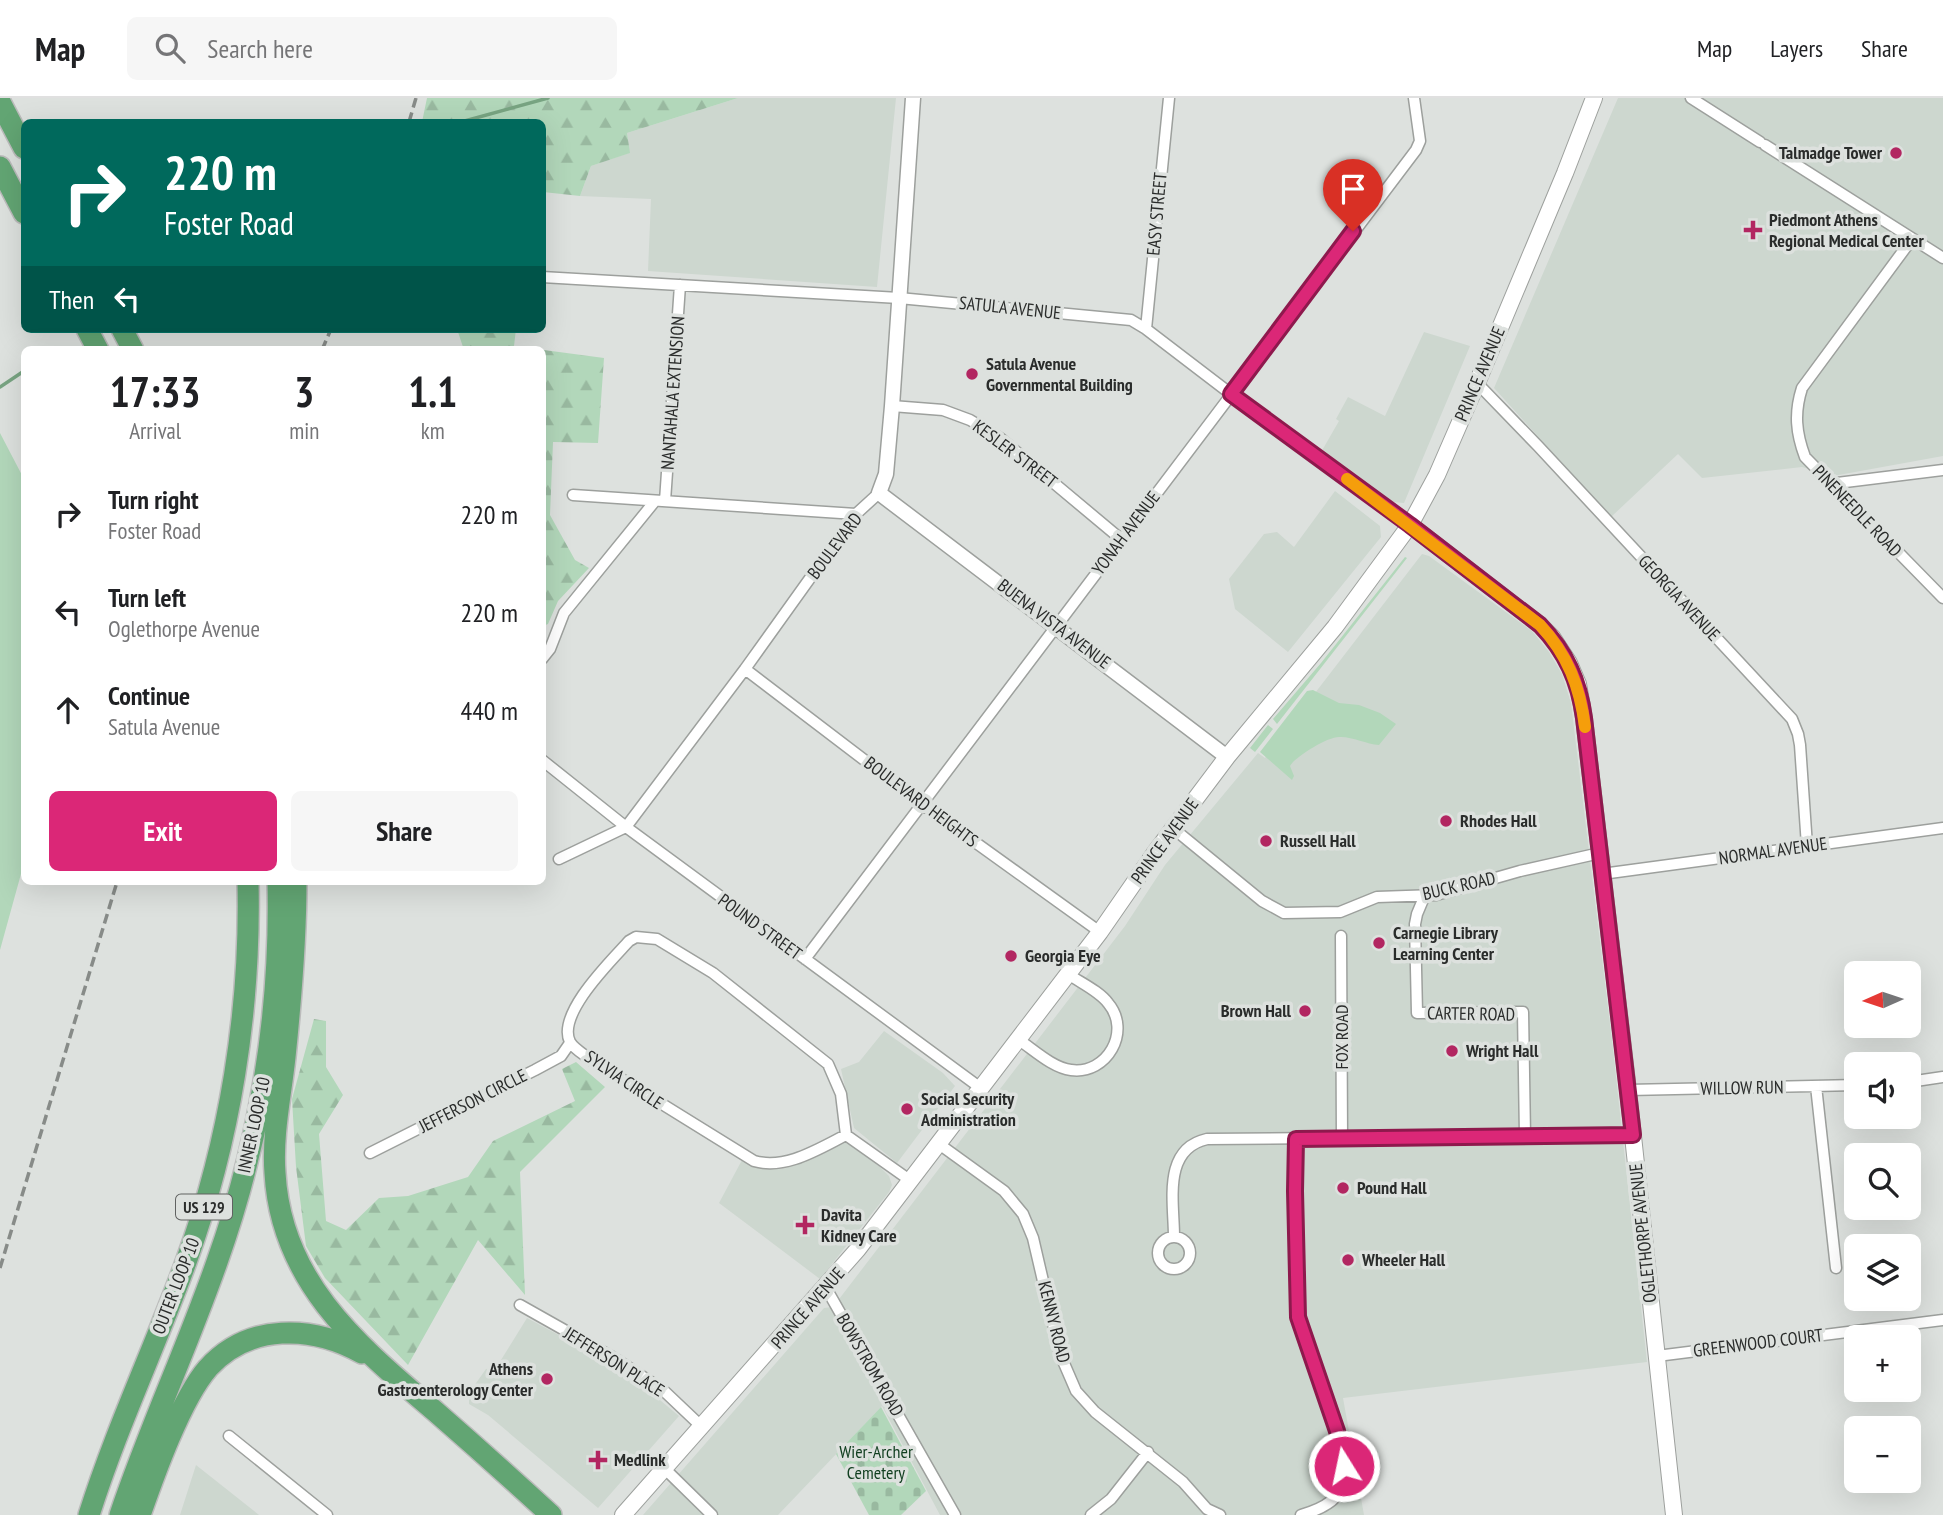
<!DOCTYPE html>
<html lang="en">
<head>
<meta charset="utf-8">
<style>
	:root { --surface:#fff; --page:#f6f6f6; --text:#202124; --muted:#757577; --line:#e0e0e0; --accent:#db2777 }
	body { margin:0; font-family:"PT Sans Narrow",sans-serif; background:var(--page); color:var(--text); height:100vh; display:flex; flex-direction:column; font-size:26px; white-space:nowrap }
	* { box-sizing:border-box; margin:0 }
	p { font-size:23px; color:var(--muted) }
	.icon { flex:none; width:38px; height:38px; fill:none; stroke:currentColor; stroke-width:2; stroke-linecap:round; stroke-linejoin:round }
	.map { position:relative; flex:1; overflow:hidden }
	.sheet { position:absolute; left:21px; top:248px; width:525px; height:539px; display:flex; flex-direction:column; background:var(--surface); border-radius:10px; box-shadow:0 7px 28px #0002 }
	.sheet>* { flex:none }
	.hud { position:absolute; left:21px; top:21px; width:525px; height:214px; border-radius:10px; box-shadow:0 7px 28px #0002; background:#00695c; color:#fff; overflow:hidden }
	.needle { width:46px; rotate:267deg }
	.buttons { position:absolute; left:1844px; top:863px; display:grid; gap:14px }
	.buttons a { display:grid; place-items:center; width:77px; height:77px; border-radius:10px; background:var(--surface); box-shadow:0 7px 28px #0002; font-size:35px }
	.pin { position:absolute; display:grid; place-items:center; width:60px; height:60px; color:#fff; margin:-72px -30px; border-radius:50% 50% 50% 0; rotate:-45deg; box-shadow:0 0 7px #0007 }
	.pin .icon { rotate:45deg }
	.me { position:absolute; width:77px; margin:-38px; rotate:350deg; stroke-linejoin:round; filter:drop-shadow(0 0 5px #0008) }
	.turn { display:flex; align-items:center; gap:24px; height:147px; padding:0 28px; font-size:32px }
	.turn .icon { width:91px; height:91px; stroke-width:2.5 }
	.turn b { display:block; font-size:49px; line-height:60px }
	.then { display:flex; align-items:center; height:66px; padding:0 28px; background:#0003; gap:14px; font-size:26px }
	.eta { display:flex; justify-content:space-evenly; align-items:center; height:119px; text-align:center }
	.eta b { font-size:42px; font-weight:700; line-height:49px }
	.button { display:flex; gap:14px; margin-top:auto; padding:14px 28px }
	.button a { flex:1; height:80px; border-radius:10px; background:var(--accent); color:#fff; font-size:28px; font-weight:700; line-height:80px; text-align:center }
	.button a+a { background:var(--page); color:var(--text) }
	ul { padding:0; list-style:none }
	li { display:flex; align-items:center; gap:21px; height:98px; padding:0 28px }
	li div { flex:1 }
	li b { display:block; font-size:26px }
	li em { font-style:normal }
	header { display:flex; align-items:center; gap:42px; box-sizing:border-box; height:98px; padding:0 35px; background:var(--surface); border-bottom:2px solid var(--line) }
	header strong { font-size:33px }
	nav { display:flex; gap:38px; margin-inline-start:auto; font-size:24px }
	.search { width:490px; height:63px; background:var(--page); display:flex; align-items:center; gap:18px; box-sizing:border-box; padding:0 24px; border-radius:10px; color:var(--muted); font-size:26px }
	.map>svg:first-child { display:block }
	.built { fill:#cdd7cf }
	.green { fill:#b2d7ba }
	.forest { fill:url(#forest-firs) }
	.cemetery { fill:url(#cemetery-stones) }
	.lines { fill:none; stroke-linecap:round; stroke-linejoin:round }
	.stream { stroke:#78a482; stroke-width:3.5 }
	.minor-casing { stroke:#9da09d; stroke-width:13 }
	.tertiary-casing { stroke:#9da09d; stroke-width:17 }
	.secondary-casing { stroke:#9da09d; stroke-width:18 }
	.motorway-casing { stroke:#bbb; stroke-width:24 }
	.minor { stroke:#fff; stroke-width:10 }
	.tertiary { stroke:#fff; stroke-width:14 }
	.secondary { stroke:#fff; stroke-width:16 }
	.motorway { stroke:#62a573; stroke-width:21 }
	.rail { stroke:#878b88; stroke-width:3.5; stroke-dasharray:10 5; stroke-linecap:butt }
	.route-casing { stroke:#8e194d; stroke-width:18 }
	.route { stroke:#db2777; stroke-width:12 }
	.slow { stroke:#f59e0b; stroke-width:12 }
	.poi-dot { fill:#b22661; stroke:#dde1de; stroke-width:2.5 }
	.labels { text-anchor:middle; stroke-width:7; stroke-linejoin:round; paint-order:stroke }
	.shield { fill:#dde1de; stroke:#606261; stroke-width:2 }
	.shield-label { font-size:16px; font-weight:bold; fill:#2a2c2b }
	.poi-label { font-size:18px; font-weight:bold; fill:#2a2c2b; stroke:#dde1de; text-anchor:start }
	.street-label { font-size:18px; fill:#2a2c2b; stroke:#dde1de }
	.park-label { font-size:18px; fill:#103e1f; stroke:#dde1de }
</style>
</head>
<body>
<header>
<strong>Map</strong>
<div class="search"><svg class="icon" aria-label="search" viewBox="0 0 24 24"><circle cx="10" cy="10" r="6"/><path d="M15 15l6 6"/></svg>Search here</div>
<nav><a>Map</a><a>Layers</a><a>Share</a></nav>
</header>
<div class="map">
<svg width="1943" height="1417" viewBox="0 0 1943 1417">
	<defs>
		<pattern id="forest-firs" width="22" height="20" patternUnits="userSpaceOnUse" patternTransform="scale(1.75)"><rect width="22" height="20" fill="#b2d7ba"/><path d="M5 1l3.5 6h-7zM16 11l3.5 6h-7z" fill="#99b9a0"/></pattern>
		<pattern id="cemetery-stones" width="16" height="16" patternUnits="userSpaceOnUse" patternTransform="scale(1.75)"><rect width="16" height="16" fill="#b2d7ba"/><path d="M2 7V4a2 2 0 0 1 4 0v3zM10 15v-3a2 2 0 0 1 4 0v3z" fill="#99b9a0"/></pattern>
	</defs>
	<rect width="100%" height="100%" fill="#dde1de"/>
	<path class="built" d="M738,0H896L877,189L648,173L651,101L580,98L591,68L629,55L627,35Z
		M1618,0H1943V358L1833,378L1802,369L1702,380L1678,356L1611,419L1494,290Z
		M1424,234L1470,248L1404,405L1382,403L1320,356L1339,323L1336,321L1348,299L1385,318Z
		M1335,393L1380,428L1381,439L1288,554L1235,511L1229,481L1264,436L1277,434L1294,449Z
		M1422,456L1429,458L1532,533L1549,554L1562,576L1571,605L1613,951L1647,1264L1343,1300L1364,1417H940L882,1308L778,1417H643L824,1210L833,1209L1125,828L1165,767L1258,655L1265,660Z
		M884,933L943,975L955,988L897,1065L854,1030L841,971L859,964Z
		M843,1044L849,1046L880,1069L889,1078L892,1087L889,1094L820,1181L719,1105L742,1062L765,1071H783L816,1059Z
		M527,1220L624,1272L679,1318L598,1410L488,1317L469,1306V1295L486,1271L496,1270Z
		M196,1367L259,1417H180Z"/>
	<path class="green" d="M0,335L24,381V765L0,852Z
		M1405,459L1407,460L1277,626L1273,621L1321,565Z
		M1313,592L1339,605L1359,607L1380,615L1396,626L1379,647C1366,646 1351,638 1339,639C1327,639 1295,659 1290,668L1294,678L1292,682L1260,654L1307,593Z
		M1268,627L1273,631L1255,654L1250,650Z"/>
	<path class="forest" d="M427,0H738L627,35L630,55L591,68L580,98L543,94L542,24H422Z
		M457,231H516L514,248L604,260L598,345L553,344L550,417L575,462L589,470L558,503L548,526L543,528L542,252H464Z
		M314,921L326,923V969L343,997L319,1036L326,1123L346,1132L379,1100L408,1098L468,1079L493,1043L575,1003L562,971L576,964L605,989L520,1074L525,1197L478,1142L408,1267L325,1180L306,1148L296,1069L292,1001Z"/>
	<path class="cemetery" d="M881,1309L926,1393L901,1417H869L836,1356Z"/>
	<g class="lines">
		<path class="stream" d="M461,24L548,0
			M0,289L24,273"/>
		<defs>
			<path id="minor" d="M1691,0L1760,44
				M1765,47L1943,160
				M1912,141L1802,290C1794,315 1796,335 1805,359L1943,500
				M542,179L899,200L1131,222L1146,231L1231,296L1410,427
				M1146,231L1169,0
				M1477,285L1538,348L1792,621L1798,636L1800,647L1807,748
				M892,308L943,312L970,322L1000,340L1122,442
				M1829,386L1943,372
				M573,397L856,416
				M665,403L680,187
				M542,561L550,551L564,515L655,403
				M745,571L922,706L1100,834
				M542,662L626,729L982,991
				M1174,731L1262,803L1284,815L1340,814L1377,799L1436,797L1520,773L1600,755
				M559,761L626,729L745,571L856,416L879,395
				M1602,776L1943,730
				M1425,797L1417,816L1415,826L1417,915L1523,914L1525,1038
				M1341,838L1342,1040
				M805,861L1416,52L1420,43L1414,0
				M1019,942C1034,952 1053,970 1071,972C1107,977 1132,933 1108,905C1099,893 1081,885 1068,876
				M1909,984L1943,979
				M1816,988L1836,1170
				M1628,992L1857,987
				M846,1037L841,996L828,966L713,875L657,841L636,839L629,843C612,862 556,916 570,944C574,951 585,957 591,962L754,1063C786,1072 818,1051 846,1037L911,1083
				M1296,1041C1295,1083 1296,1123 1296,1164C1297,1182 1295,1201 1298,1218C1305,1266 1351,1333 1344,1382C1341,1403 1319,1412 1301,1417
				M939,1046L1004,1093L1023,1116L1033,1140L1060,1256L1076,1293L1095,1314L1183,1384L1207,1411L1220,1417
				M370,1055L535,972L561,958L570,945
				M1174,1139C1174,1104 1162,1051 1207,1041L1633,1037
				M1158 1155a16 16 0 1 1 32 0a16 16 0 1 1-32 0Z
				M826,1190L955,1417
				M520,1207L614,1260L663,1292L702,1329
				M1657,1258L1943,1222
				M229,1338L327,1417
				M664,1370L712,1417
				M1091,1417L1111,1401L1148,1354"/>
			<path id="tertiary" d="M913,0L892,308L886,376L879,395L1227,659"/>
			<path id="secondary" d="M1410,427L1540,527L1552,539L1569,565L1578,586L1584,620L1628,992L1674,1417
				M623,1417L858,1151L1100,834L1154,756L1227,659L1335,529L1410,427L1437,377L1477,285L1565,75L1594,0"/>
			<path id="motorway" d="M0,4L24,50
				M0,69L24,115
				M87,231L98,252
				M122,231L133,252
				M296,784C296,843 291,901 285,959C281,997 272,1037 275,1075C281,1185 359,1248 436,1314C475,1348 513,1382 551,1417
				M89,1417C116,1331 155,1249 186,1164C230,1043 251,912 248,784
				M120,1417C149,1331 187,1250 217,1164C260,1043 281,913 278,784
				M140,1417C154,1377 181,1301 208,1270C249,1225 312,1227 362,1255"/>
		</defs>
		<use href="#minor" class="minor-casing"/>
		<use href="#tertiary" class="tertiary-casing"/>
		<use href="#secondary" class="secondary-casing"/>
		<use href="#motorway" class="motorway-casing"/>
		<use href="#minor" class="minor"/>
		<use href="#tertiary" class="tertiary"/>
		<use href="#secondary" class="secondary"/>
		<use href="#motorway" class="motorway"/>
		<path class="rail" d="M409,24L416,0
			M322,252L331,231
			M0,1170L117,784"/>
	</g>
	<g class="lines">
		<defs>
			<path id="route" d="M1344,1368L1337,1333L1298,1219L1295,1093L1296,1041L1633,1037L1584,620C1579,583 1566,554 1540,527L1410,427L1231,296L1353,133"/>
		</defs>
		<use href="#route" class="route-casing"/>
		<use href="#route" class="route"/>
		<path class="slow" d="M1347,381L1540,527C1568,557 1580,589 1585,629"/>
	</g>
	<g class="poi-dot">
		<circle cx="1896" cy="55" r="7"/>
		<path d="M1749.5 121.5h7v7h7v7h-7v7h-7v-7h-7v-7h7z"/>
		<circle cx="972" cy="276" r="7"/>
		<circle cx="1446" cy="723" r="7"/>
		<circle cx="1266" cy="743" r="7"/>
		<circle cx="1379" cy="845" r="7"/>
		<circle cx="1011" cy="858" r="7"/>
		<circle cx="1305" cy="913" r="7"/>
		<circle cx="1452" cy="953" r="7"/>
		<circle cx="907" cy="1011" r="7"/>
		<circle cx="1343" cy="1090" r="7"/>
		<path d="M801.5 1116.5h7v7h7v7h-7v7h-7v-7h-7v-7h7z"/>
		<circle cx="1348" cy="1162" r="7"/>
		<circle cx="547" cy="1281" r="7"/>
		<path d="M594.5 1351.5h7v7h7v7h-7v7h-7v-7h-7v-7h7z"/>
	</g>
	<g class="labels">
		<rect class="shield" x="176" y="1096.5" width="56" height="25" rx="5"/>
		<g class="shield-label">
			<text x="204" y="1115">US 129</text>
		</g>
		<g class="poi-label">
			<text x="1882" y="61" text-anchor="end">Talmadge Tower</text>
			<text x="1769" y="128">Piedmont Athens<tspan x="1769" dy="21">Regional Medical Center</tspan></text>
			<text x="986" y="272">Satula Avenue<tspan x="986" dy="21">Governmental Building</tspan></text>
			<text x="1460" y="729">Rhodes Hall</text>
			<text x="1280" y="749">Russell Hall</text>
			<text x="1393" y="841">Carnegie Library<tspan x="1393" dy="21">Learning Center</tspan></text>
			<text x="1025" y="864">Georgia Eye</text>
			<text x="1291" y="919" text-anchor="end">Brown Hall</text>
			<text x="1466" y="959">Wright Hall</text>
			<text x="921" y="1007">Social Security<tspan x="921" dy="21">Administration</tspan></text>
			<text x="1357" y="1096">Pound Hall</text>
			<text x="821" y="1123">Davita<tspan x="821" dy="21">Kidney Care</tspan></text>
			<text x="1362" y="1168">Wheeler Hall</text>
			<text x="533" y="1277" text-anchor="end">Athens<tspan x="533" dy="21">Gastroenterology Center</tspan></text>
			<text x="614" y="1368">Medlink</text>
		</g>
		<g class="street-label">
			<text transform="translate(1157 116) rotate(-85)" y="6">EASY STREET</text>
			<text transform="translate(1010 210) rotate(6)" y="6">SATULA AVENUE</text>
			<text transform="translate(1480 276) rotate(-67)" y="6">PRINCE AVENUE</text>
			<text transform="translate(673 295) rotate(-86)" y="6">NANTAHALA EXTENSION</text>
			<text transform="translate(1015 356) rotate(37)" y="6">KESLER STREET</text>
			<text transform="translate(1857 413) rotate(46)" y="6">PINENEEDLE ROAD</text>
			<text transform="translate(1126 435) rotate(-53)" y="6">YONAH AVENUE</text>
			<text transform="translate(835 448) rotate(-53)" y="6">BOULEVARD</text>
			<text transform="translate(1679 500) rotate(47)" y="6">GEORGIA AVENUE</text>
			<text transform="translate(1054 526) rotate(37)" y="6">BUENA VISTA AVENUE</text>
			<text transform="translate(921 704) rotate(37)" y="6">BOULEVARD HEIGHTS</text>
			<text transform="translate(1165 743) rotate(-54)" y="6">PRINCE AVENUE</text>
			<text transform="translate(1773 753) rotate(-8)" y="6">NORMAL AVENUE</text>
			<text transform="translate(1459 788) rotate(-13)" y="6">BUCK ROAD</text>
			<text transform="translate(760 829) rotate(36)" y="6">POUND STREET</text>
			<text transform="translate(1471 916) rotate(1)" y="6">CARTER ROAD</text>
			<text transform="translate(1342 939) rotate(-90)" y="6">FOX ROAD</text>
			<text transform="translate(624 982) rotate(34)" y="6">SYLVIA CIRCLE</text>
			<text transform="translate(1742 990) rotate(-1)" y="6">WILLOW RUN</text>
			<text transform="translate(473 1003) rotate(-27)" y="6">JEFFERSON CIRCLE</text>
			<text transform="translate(254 1027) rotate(-78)" y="6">INNER LOOP 10</text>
			<text transform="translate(1643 1135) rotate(-96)" y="6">OGLETHORPE AVENUE</text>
			<text transform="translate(176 1188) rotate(-69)" y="6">OUTER LOOP 10</text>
			<text transform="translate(808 1210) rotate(-49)" y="6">PRINCE AVENUE</text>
			<text transform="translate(1054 1224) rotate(76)" y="6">KENNY ROAD</text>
			<text transform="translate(1758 1245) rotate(-7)" y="6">GREENWOOD COURT</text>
			<text transform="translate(614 1264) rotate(32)" y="6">JEFFERSON PLACE</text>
			<text transform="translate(870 1267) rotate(60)" y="6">BOWSTROM ROAD</text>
		</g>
		<g class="park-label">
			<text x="876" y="1360">Wier-Archer<tspan x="876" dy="21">Cemetery</tspan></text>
		</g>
	</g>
</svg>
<div class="buttons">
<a><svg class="needle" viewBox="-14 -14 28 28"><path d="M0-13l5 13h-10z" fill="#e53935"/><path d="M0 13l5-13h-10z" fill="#757577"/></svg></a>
<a><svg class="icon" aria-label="sound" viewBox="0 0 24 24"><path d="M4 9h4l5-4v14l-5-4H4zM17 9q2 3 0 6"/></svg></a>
<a><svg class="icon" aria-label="search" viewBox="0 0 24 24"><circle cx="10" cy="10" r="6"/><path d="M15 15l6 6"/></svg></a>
<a><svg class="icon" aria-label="layers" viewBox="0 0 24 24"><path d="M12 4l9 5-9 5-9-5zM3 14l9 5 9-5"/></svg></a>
<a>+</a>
<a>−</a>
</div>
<div class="pin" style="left:1353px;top:133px;background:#d93025"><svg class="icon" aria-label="arrive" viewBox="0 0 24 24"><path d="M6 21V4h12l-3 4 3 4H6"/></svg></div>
<svg class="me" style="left:1344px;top:1368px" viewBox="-20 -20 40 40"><circle r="17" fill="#db2777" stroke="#fff" stroke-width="3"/><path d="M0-11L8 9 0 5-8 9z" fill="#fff"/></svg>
<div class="hud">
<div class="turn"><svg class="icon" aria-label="right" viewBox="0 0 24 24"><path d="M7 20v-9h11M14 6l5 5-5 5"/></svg><div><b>220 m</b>Foster Road</div></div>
<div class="then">Then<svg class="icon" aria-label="left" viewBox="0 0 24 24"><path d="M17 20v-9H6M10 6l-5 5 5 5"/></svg></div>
</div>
<section class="sheet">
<div class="eta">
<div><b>17:33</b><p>Arrival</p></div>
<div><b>3</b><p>min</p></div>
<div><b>1.1</b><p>km</p></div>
</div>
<ul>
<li><svg class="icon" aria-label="right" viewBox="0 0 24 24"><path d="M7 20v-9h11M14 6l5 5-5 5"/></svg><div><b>Turn right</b><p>Foster Road</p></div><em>220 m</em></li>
<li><svg class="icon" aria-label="left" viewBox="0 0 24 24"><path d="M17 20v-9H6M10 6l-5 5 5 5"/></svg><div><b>Turn left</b><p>Oglethorpe Avenue</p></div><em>220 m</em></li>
<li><svg class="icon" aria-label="ahead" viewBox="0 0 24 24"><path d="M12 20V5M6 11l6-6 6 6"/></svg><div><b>Continue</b><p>Satula Avenue</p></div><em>440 m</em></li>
</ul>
<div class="button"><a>Exit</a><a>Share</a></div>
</section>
</div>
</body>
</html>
